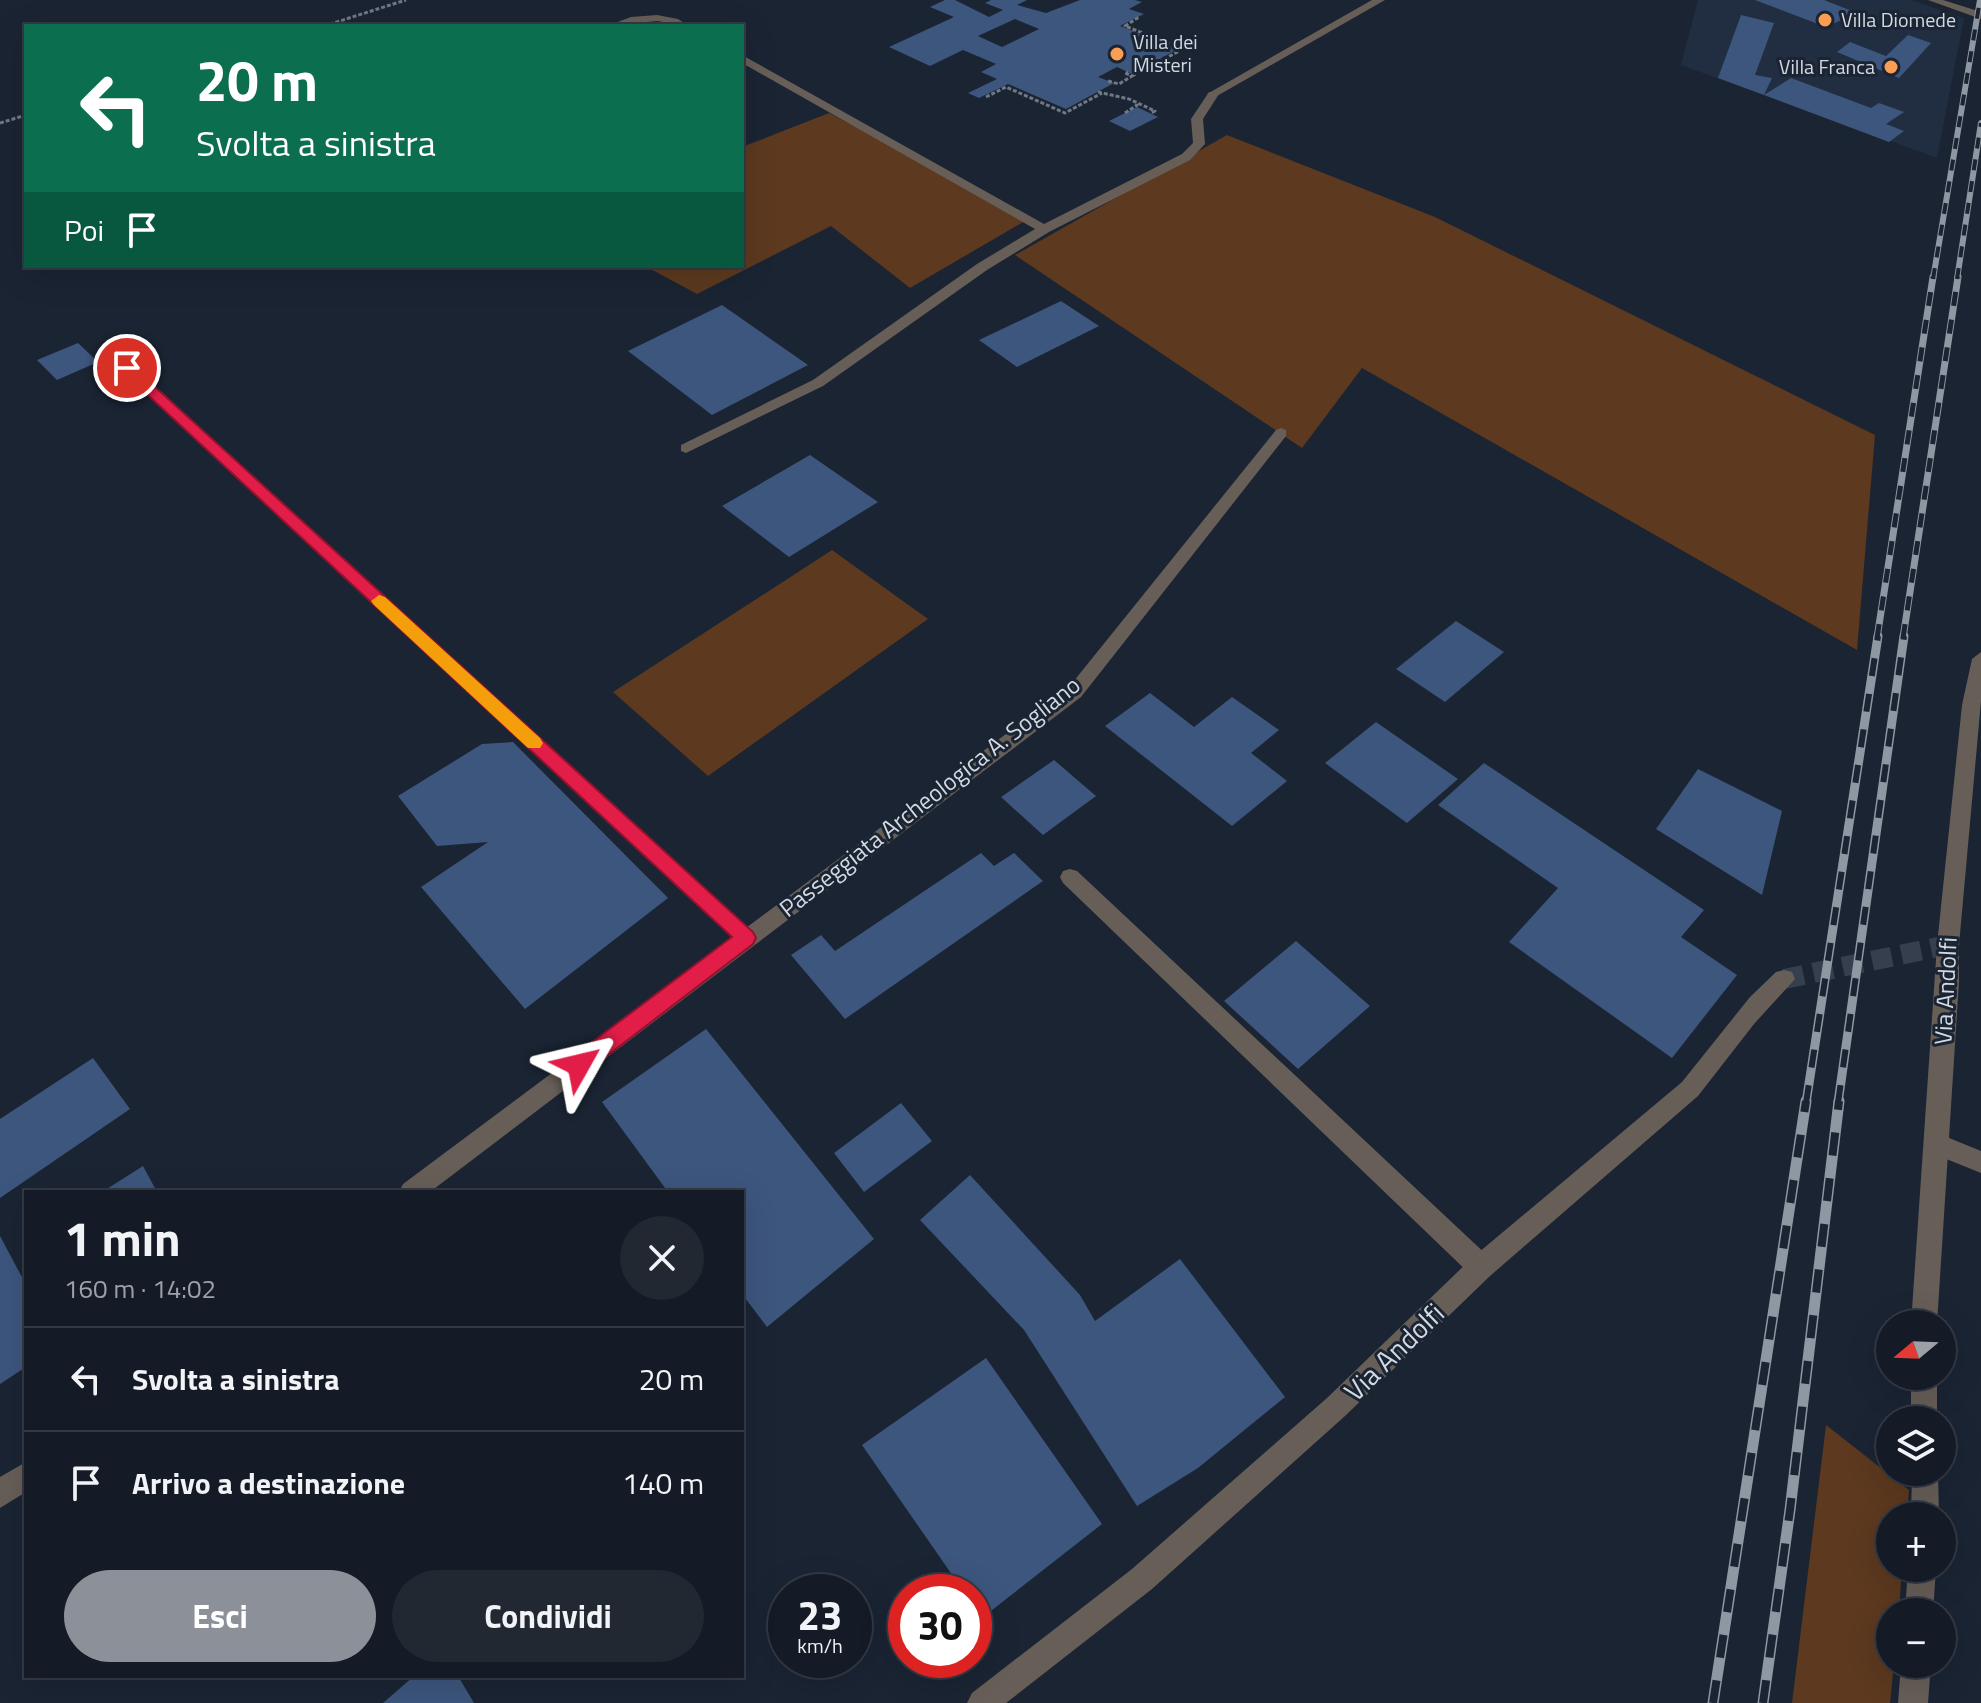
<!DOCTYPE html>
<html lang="it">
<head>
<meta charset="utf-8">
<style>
	:root { --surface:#141b26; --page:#212832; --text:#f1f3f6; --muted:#9da1a7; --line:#333943; --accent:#8c9099 }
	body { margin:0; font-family:"Titillium Web",sans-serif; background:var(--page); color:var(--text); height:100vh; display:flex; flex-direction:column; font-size:30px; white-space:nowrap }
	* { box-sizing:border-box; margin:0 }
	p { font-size:26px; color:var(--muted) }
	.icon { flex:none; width:44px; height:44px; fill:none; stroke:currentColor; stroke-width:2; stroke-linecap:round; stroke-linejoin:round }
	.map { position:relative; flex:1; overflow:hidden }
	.drawer { position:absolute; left:24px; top:1190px; width:720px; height:488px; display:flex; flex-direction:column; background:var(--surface); border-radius:0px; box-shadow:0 8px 32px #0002,0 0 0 2px var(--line) }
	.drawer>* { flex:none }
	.banner { position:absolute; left:24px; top:24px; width:720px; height:244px; border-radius:0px; box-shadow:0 8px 32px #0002,0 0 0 2px var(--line); background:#0b6e4f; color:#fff; overflow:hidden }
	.needle { width:52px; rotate:251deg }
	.controls { position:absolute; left:1876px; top:1310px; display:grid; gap:16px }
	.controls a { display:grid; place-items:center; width:80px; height:80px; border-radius:50%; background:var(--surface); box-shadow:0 8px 32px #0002,0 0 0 2px var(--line); font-size:40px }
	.speed { position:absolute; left:768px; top:1574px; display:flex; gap:16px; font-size:40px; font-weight:700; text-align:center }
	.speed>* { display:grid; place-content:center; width:104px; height:104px; border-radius:50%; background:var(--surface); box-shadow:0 8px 32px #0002,0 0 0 2px var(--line); line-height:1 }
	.speed small { font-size:20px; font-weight:400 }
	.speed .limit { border:12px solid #d22; background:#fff; color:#111 }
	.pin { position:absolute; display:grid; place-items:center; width:68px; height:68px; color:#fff; margin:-34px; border:4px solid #fff; border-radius:50%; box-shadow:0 2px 8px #0007 }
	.me { position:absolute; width:88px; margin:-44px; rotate:53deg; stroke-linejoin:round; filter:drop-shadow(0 0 6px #0008) }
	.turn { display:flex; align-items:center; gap:28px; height:168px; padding:0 40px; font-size:36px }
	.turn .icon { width:104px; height:104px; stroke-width:2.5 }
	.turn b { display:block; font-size:56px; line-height:68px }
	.then { display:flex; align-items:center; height:76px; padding:0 40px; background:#0003; gap:16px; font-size:30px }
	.round { display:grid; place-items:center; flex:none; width:84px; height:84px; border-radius:42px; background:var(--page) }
	.head { display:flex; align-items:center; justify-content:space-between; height:136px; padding:0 40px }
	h1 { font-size:48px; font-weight:700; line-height:60px }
	.cta { display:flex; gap:16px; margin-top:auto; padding:16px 40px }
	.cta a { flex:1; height:92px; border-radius:48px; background:var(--accent); color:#fff; font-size:32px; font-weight:700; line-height:92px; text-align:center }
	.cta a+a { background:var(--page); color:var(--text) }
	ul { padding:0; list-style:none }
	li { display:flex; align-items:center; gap:24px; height:104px; padding:0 40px; border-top:2px solid var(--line) }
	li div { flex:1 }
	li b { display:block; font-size:30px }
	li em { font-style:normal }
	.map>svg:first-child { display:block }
	.built { fill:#212e42 }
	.green { fill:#5c391f }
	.building { fill:#3d567d; fill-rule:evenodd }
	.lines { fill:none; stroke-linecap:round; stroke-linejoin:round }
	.tertiary-tunnel { stroke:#363f4d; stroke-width:20; stroke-dasharray:20 10; stroke-linecap:butt }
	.path { stroke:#707885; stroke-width:3; stroke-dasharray:4 2; stroke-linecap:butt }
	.service { fill:#675e58; fill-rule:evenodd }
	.minor { fill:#675e58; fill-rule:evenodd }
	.tertiary { fill:#675e58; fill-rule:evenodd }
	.rail-far3-casing { stroke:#8f97a2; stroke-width:6 }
	.rail-far2-casing { stroke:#8f97a2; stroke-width:7 }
	.rail-far1-casing { stroke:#8f97a2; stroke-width:9 }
	.rail-casing { stroke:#8f97a2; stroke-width:11 }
	.rail-far3 { stroke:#1a2433; stroke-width:4; stroke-dasharray:11; stroke-linecap:butt }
	.rail-far2 { stroke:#1a2433; stroke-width:5; stroke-dasharray:14; stroke-linecap:butt }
	.rail-far1 { stroke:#1a2433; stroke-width:6; stroke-dasharray:18; stroke-linecap:butt }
	.rail { stroke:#1a2433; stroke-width:8; stroke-dasharray:23; stroke-linecap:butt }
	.route { fill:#e11d48; stroke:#92132f; stroke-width:2 }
	.slow { fill:#f59e0b }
	.poi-dot { fill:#fc9d54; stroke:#1a2433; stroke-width:3 }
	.labels { text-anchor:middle; stroke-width:6; stroke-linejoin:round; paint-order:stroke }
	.far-poi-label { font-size:20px; fill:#d2d9e3; stroke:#1a2433; text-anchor:start }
	.street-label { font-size:24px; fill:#d2d9e3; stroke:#1a2433 }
	.near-street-label { font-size:28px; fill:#d2d9e3; stroke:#1a2433 }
</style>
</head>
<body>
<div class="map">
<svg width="1981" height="1703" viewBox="0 0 1981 1703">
	<rect width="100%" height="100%" fill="#1a2433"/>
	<path class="built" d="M1698,0H1911L1964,18L1937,158L1681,65Z"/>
	<path class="green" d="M829,113L1030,218L910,288L831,226L697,294L645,266H742V147Z
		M1227,135L1435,217L1875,435L1857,650L1362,368L1302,448L1015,255Z
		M832,550L928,619L708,776L613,692Z
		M1826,1425L1909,1490L1907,1516H1890V1568H1902L1899,1612H1890V1664H1894L1890,1703H1792Z"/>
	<path class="building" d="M945,0H955L989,17L1003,10L985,3L991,0H1027L1017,5L1046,13L1080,0H1135L1142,2L1129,9L1144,14L1120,26L1178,49L1132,74L1117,67L1098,77L1114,83L1066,109L1008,84L979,98L968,93L997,79L981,72L996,64L963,50L930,66L889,47L954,17L930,7ZM1015,19L1039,29L1002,47L978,36Z
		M1755,0H1824L1857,13L1826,27Z
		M1741,15L1774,23L1755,75L1772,78L1764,95L1718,78Z
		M1908,35L1931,43L1899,78L1837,52L1850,42L1886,56Z
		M1791,78L1871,108L1879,103L1904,112L1886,124L1904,131L1889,142L1764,95Z
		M1137,107L1158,117L1130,131L1109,121Z
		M1061,301L1099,326L1017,367L979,340Z
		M722,305L808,365L712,415L628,351Z
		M78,343L98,362L57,380L37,360Z
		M810,455L878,502L789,557L722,506Z
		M1456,621L1504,652L1445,702L1396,669Z
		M1150,693L1194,727L1232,697L1279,730L1251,753L1287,781L1232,826L1105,726Z
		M1376,722L1458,779L1407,823L1325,763Z
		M513,742L668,898L525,1009L421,887L488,842L437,846L398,796L482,744Z
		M1054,760L1096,796L1043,835L1001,797Z
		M1484,763L1704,910L1681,937L1737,975L1672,1058L1509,942L1558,888L1438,805Z
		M1698,769L1782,811L1762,895L1656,829Z
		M981,853L994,866L1014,853L1043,881L845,1019L791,955L821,935L835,951Z
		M1296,941L1370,1006L1298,1069L1224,1001Z
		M706,1029L874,1239L767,1327L742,1294V1192H668L602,1102Z
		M93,1058L130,1109L0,1198V1119Z
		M901,1103L932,1141L864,1192L834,1153Z
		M143,1166L157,1192H102Z
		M970,1175L1080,1295L1095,1321L1180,1259L1285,1397L1198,1468L1137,1506L1024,1330L920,1220Z
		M0,1236L24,1281L26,1279V1367L0,1384Z
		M986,1358L1102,1524L982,1618L974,1606V1592H964L862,1445Z
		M414,1676H458L474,1703H383Z"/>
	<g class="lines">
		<path class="tertiary-tunnel" d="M1784,979L1948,945"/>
		<path class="path" d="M324,26L406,0
			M1132,76L1183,49L1125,26L1139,17
			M1108,81L1119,84L1132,76L1125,73L1128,72
			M1098,92L1129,99L1155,111L1151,113
			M986,97L1006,87L1065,113L1102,93
			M1125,113L1137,105L1140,107
			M0,123L26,115"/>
		<path class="service" d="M657,15L678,19L689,26L657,21L607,26L631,17Z
			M742,55L1044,224L1182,154L1193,143L1191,119L1209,92L1219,94L1203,119L1205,144L1190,160L1049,232L987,270L823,386L686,453L681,451V445L813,380L977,264L1035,229L742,63Z
			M127,364L132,365L753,932L756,938L753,944L746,947L739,944L122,371L120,368Z
			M1070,869L1077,871L1490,1258L1493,1267L1490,1276L1481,1279L1472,1276L1063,883L1060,877L1063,871Z
			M1937,1133L1981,1151V1173L1929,1152L1925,1144L1929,1136Z"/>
		<path class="minor" d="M1372,0H1385L1217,96L1207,94Z
			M1928,0H1943L1981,12V19Z
			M1281,428L1286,430V436L1081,697L430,1192H399L403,1184L1069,687L1276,430Z
			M1948,936L1955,939L1959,945V982L1937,1324H1911L1937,945L1941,939Z
			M1911,1376H1937V1420H1911Z
			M26,1462V1492L0,1508V1477Z
			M1912,1472H1938L1939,1516H1911Z
			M1908,1568H1936L1933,1612H1905Z
			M1901,1664H1931L1928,1703H1898Z"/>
		<path class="tertiary" d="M1981,652V701L1959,945L1955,951L1948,954L1941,951L1937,945L1962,705L1972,659Z
			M1784,970L1792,972L1795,979L1754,1024L1698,1096L1490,1276L1345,1416L1152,1589L1006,1703H967L972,1693L1132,1569L1327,1398L1472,1258L1682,1082L1750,997L1776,972Z"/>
		<defs>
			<path id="rail-far3" d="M1933,279L1980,0
				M1957,279L1981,123"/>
			<path id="rail-far2" d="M1877,638L1933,277
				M1903,638L1958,277"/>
			<path id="rail-far1" d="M1806,1103L1878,636
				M1838,1103L1904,636"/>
			<path id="rail" d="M1713,1703L1806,1101
				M1763,1703L1790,1510L1839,1101"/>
		</defs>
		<use href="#rail-far3" class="rail-far3-casing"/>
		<use href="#rail-far2" class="rail-far2-casing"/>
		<use href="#rail-far1" class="rail-far1-casing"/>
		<use href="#rail" class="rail-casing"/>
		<use href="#rail-far3" class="rail-far3"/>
		<use href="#rail-far2" class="rail-far2"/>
		<use href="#rail-far1" class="rail-far1"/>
		<use href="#rail" class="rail"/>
	</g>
	<path class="route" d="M122,366H132L753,932L756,938L753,944L586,1072L579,1074L571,1072L568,1065L571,1058L732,937L122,371Z"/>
	<path class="slow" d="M379,595L385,597L540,738L543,743L540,748H528L374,605L371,601Z"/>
	<g class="poi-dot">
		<circle cx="1825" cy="20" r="8"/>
		<circle cx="1117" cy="54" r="8"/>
		<circle cx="1891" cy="67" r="8"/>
	</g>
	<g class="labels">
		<g class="far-poi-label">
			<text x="1841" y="27">Villa Diomede</text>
			<text x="1133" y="49">Villa dei<tspan x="1133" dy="23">Misteri</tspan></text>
			<text x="1875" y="74" text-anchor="end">Villa Franca</text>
		</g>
		<g class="street-label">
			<text transform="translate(930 797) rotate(-38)" y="8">Passeggiata Archeologica A. Sogliano</text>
			<text transform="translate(1946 991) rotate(-87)" y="8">Via Andolfi</text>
		</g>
		<g class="near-street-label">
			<text transform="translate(1394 1352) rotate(-44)" y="10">Via Andolfi</text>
		</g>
	</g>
</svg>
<div class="controls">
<a><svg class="needle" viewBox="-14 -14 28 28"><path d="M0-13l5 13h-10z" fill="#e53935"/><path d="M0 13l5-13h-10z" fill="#9da1a7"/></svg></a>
<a><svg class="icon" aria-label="layers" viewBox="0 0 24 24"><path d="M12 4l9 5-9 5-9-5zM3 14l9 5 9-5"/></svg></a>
<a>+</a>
<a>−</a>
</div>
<div class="speed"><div>23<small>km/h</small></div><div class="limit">30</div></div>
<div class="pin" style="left:127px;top:368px;background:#d93025"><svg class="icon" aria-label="arrive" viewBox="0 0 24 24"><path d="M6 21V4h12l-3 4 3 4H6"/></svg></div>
<svg class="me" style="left:579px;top:1065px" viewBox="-20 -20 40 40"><path d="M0-17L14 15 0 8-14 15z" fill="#e11d48" stroke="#fff" stroke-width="4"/></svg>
<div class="banner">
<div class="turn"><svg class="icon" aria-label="left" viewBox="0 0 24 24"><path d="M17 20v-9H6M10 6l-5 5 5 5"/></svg><div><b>20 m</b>Svolta a sinistra</div></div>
<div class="then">Poi<svg class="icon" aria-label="arrive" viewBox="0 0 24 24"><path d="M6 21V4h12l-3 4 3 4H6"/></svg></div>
</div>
<section class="drawer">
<div class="head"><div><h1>1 min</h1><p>160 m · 14:02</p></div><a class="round"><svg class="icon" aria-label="close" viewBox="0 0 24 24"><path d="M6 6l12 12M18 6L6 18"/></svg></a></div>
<ul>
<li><svg class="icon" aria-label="left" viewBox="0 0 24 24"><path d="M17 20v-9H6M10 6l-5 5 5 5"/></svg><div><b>Svolta a sinistra</b></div><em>20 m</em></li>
<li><svg class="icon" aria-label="arrive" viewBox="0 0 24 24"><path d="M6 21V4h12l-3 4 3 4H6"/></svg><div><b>Arrivo a destinazione</b></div><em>140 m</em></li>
</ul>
<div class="cta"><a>Esci</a><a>Condividi</a></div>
</section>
</div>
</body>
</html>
